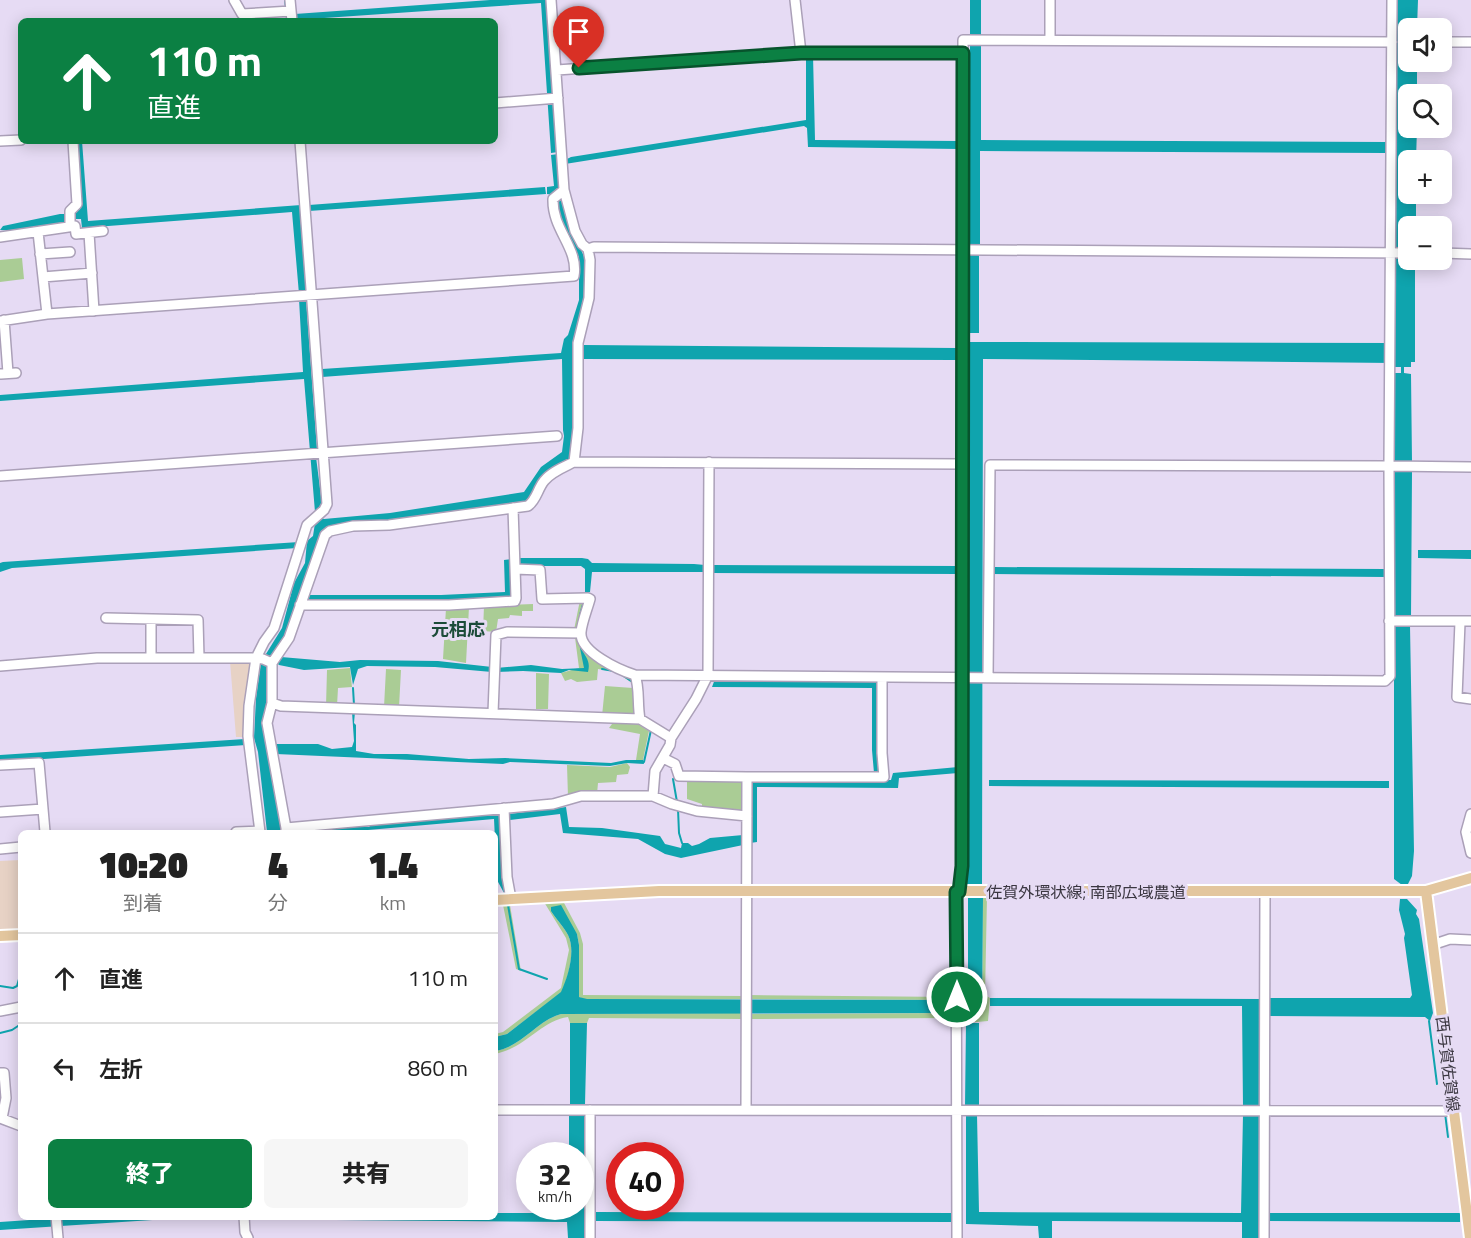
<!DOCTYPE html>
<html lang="ja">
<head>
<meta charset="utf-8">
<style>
	:root { --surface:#fff; --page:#f6f6f6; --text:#222; --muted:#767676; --line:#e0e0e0; --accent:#0b8043 }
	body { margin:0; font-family:"Titillium Web","Noto Sans JP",sans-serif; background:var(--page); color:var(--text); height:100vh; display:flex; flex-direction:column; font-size:22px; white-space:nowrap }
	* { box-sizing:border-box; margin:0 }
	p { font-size:20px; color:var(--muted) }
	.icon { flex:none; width:33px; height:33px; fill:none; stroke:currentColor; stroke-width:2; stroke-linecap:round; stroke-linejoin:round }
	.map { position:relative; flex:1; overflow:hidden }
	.side { position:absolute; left:18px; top:830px; width:480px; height:390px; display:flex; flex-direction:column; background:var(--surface); border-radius:9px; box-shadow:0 3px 15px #0003 }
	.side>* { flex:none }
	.banner { position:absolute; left:18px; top:18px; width:480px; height:126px; border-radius:9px; box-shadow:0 3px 15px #0003; background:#0b8043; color:#fff; overflow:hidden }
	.fabs { position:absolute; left:1398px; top:18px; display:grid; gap:12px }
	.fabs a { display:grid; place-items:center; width:54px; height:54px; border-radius:9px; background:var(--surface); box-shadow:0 3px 15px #0003; font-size:30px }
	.speed { position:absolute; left:516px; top:1142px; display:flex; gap:12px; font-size:30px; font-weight:700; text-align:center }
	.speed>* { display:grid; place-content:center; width:78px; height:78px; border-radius:50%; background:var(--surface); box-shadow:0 3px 15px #0003; line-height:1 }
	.speed small { font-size:15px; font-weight:400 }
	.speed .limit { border:9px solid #d22; background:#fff; color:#111 }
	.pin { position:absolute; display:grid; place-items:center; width:51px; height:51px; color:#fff; margin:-62px -26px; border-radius:50% 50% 50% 0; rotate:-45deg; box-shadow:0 0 6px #0007 }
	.pin .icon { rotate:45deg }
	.me { position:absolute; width:66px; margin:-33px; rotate:0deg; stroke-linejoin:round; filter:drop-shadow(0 0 4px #0008) }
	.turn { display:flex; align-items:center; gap:21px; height:126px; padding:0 30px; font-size:27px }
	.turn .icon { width:78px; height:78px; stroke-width:2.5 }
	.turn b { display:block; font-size:42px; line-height:51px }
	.eta { display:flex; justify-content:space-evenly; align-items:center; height:102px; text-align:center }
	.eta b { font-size:36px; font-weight:800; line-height:42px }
	.primary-button { display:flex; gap:12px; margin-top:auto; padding:12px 30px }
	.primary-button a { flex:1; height:69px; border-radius:9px; background:var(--accent); color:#fff; font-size:24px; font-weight:800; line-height:69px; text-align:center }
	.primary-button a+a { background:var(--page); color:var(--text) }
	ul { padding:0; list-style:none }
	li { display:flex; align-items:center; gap:18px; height:90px; padding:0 30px; border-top:2px solid var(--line) }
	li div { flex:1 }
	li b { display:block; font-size:22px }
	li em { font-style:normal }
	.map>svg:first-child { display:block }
	.industrial { fill:#e7d2c5 }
	.green { fill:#aacc95 }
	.water { fill:#0fa4ae }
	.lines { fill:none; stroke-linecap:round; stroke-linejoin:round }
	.stream { stroke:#0fa4ae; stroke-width:2 }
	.minor-casing { stroke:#aba0b8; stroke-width:12 }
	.major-casing { stroke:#fff; stroke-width:14 }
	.minor { stroke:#fff; stroke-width:9 }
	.major { stroke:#e3c69e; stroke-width:10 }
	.route-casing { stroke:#07532c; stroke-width:15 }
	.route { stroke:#0b8043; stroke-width:10 }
	.labels { text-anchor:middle; stroke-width:6; stroke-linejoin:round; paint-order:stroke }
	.street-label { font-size:16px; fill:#3b3741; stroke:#e6dbf4 }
	.neighbourhood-label { font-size:18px; font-weight:bold; fill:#1c4b39; stroke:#e6dbf4 }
</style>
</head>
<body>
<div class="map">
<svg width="1471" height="1238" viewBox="0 0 1471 1238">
	<rect width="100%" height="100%" fill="#e6dbf4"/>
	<path class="industrial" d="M230,661H252L244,717L245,737H236Z
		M21,860V929L0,930V861Z"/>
	<path class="green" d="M22,258L24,279L0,282V260Z
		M580,600L588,601L581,641L632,677L635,685L616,672L598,669L597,680L577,682L571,679L565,681L561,673L579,668L574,630Z
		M533,604V611H522V616L510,615L509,618L498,619L496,632L483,631L484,606Z
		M469,607L466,663L443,659L446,608Z
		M350,668L352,687L338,688L337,706H326L327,670Z
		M386,669L401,670L399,707H384Z
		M536,673L549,674L548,709H536Z
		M605,686L633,688L636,716H602Z
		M615,720L636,723L649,731L643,760H636L640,734L609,728Z
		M627,763L630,767L628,774L617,775L616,782L598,783L597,794L568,797L567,765L610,767Z
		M687,777L738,779L745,785V814L702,810V804L687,799Z
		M987,897L985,995L990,998L988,1021L966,1023L965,1014L977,1015L978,1013H982L983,898Z
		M563,901L580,933L583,944V995L743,996V999L587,1000L579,997V945L577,934L551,911C556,919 564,927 568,935C576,951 568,977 562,992L507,1034L495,1037V1034L503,1032L561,988L569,950L566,938L544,902Z
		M503,905H510L521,971L516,969Z
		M749,995L954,997L952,1000L750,999Z
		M742,1013L743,1019L589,1018L587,1023H570L568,1017C540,1021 526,1048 495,1054V1051C522,1047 536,1021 561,1014Z
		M952,1013V1018L749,1019L750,1014Z"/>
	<path class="water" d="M490,0H547L558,152L551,153L541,3L295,20V14Z
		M970,0H981V35H970Z
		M1397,0H1418L1417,28H1408V62H1417V94H1408V128H1417L1416,160H1408V194H1416V226H1408V260H1415V362H1411V367H1404V373L1411,374L1412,462H1394L1393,373H1401V367H1393V363L983,359L982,885H966L968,342L1393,343Z
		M970,43H981V140L1387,142V153L980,151V245H969Z
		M813,55L815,140L959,141V149L808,147L807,128L804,126L565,164V160L571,157L806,120V56Z
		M76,141H82L88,221L301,205L302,211L300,212L306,293L299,294L292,212L82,228L81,219H72L71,214L80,209Z
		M558,154C561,180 562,205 572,230C576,242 584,253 587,265L572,453L569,460L531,498L523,503L325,530L286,637L266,664L270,674L268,704L284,832H267L258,752L254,738L256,698L261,662L282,628L294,583L305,563L307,541L313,536L315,523L322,518L324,519L390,513L524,492L541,467L562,452L564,436L563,430L562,359L322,377V369L561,353L564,339L568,335L579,300V257L559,224L554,195L547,194V187L554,186L551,155Z
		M545,187L546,194L309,211V205Z
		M60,214H67L65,223L21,231L0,230L3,226Z
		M969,255H979V333H969Z
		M299,299H306L317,449L316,457L322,504L320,508L315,512L304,379L0,401V395L303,372Z
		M584,345L957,348V360L583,359Z
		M1393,472H1412L1411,617H1394Z
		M299,542L297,548L12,568L0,572V563L3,562Z
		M1418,550H1471V559L1418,558Z
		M519,558H582L588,559L592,563L694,564L705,565V572H592L590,592H585V569L581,566H519Z
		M512,559V595L509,598L447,601L306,602L307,595H441L505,592L504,560Z
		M711,565L958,566V574L711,573Z
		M993,567L1385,569V577L992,574Z
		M1394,626H1410L1414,851L1412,876L1408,884L1402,885L1394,879Z
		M578,638C580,641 580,644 581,648C585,657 591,660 588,672L569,670L561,673L523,671L496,672V668L531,665L562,669L584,668Z
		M281,657L340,662L360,660L438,661L492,667V672L435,667L367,666L358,669L353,685L350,667L304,670L279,665L277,663Z
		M715,679L879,681L880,773H874L872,750V688L712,687Z
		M352,712H355L354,723L356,725V751L374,754H407L469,759L505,758L611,763L626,760H643L644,764L627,763L610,766L510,762L503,764L276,754L275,744H318L332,749L352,747L354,741Z
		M245,739L246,745L0,762V755Z
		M958,767V773L899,778L898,788L757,787V842L750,843L751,780H891L893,773Z
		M989,780L1389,781V788L989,786Z
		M566,807L569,827L602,828L660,836L665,844L681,848L682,843H688L692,846L699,844L710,838L743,835V845L681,858L665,854L638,839L563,833L560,814L510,820L509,814Z
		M495,813L501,814L506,888L504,893L497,880L494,819L345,832H289V831L359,826L369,827L371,825Z
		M968,897L983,898L982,1013H978V1015L952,1013L561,1014C536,1021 522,1047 495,1051V1037L507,1034L561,992C568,977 576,951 568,935C564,927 556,919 551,911V907L561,905L577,934L579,945V997L587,999L965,1000H968Z
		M1400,899H1407L1417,910L1416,914L1419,919L1433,1013L1430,1021L1425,1017L1269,1016V998H1410L1412,995L1404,938L1405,934L1399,910Z
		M990,998L1260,999V1106H1243L1242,1006H990Z
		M570,1023H587L585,1104H570Z
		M966,1023H979V1106H965Z
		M569,1114H585V1238H568L567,1222L336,1220L337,1216H495V1213H568V1206H580V1155H569Z
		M966,1114L977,1115L979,1212L1241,1213L1243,1115H1260V1238H1242V1222L1052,1221V1238H1039L1038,1226L966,1224Z
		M594,1212L951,1213V1222L594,1221Z
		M1269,1213H1460V1222L1268,1221Z
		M44,1217L59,1218L198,1217L0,1230V1222L44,1219Z"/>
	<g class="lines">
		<path class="stream" d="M285,0L286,8
			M580,615L584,601
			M602,669L614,671
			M619,673L634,683
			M353,688L354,705
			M641,762H644L651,730
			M673,779L677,802
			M678,809L679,833L682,843
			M508,905L519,969L547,979
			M0,986L13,988L17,986L19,979L21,978
			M1429,1021L1437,1084
			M0,1033L12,1030L21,1024
			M1445,1113L1448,1137"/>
		<defs>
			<path id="minor" d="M234,0L242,14L291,11
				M290,0L292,21
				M551,0L564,190L575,231L582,244L588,249L590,260L589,298L578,343V428L574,462C564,467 551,472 544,481C537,490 537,499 528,506L389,525L353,526L330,531L325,535L289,638L272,663V703L281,706L640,719L671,738
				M795,0L801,53
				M1050,0V40
				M1442,42H1471
				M557,70L801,53H963
				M495,103L558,98
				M0,141L21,140
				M70,226V211L77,204L73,141
				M38,232L47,314
				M89,233L94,311
				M0,237L75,226L76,234L103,231
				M588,249L594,247L1408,253
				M1442,253L1471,254
				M40,254L70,252
				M43,277L92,273
				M4,320L8,373
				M0,321L47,314L574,276C579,248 552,230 553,199L564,190
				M1,374L16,373
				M574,462L962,464
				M0,476L557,436
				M515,569L540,570L542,599L588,598L590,599C587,610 582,622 581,632C579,652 619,670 635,675C640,689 637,704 640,719
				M300,605H449L515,601L516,598L513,508
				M106,618L198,620L199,658
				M1389,621H1471
				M1460,622L1457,697L1471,699
				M151,658V619
				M0,666L97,658H256L263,659L272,663
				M635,675L1385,681L1390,676L1389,466L1471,467
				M988,678L990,465L1389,466L1392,0
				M272,703L267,723L286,828
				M493,713L496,635L507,632L581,633
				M663,758L675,764L679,776L747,777
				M0,765L39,763L45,832
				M653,796L655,771L670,745L671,738L696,699L708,675L709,462
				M504,808L507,877L511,899
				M0,812L43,809
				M1471,814L1466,832L1471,853
				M236,832L260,831
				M260,832L248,736L249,706L256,658L264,642L274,628L307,525L324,510L327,504L300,141
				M286,832V828L553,804L581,796H653L672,804L697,811L747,816
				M0,849L21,847
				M956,892L957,1238
				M959,892L962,866L963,40L1392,42
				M1432,945L1450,939L1471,940
				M0,1011L21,1007
				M0,1073H4L6,1098L2,1118
				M495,1110L1453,1111
				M590,1110V1238
				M746,1110L747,777H884L882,753V677
				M0,1118L21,1126
				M56,1216L58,1238
				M244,1216L245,1232L248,1238
				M1264,1238L1265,892"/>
			<path id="major" d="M1426,891L1470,1238
				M495,900L659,891H1426L1471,878
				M0,936L21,935"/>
		</defs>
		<use href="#minor" class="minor-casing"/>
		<use href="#major" class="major-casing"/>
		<use href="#minor" class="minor"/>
		<use href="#major" class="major"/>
	</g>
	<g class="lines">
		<defs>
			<path id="route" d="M579,68L801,53H963L962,866L959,892H956L957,997"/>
		</defs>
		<use href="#route" class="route-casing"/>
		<use href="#route" class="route"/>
	</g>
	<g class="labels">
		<g class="street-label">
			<text x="1086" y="898">佐賀外環状線; 南部広域農道</text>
			<text transform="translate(1448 1064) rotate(83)" y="6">西与賀佐賀線</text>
		</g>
		<g class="neighbourhood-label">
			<text x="458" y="636">元相応</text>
		</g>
	</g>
</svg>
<div class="fabs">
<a><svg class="icon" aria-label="sound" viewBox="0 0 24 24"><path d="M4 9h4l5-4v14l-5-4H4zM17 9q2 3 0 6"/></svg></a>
<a><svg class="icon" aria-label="search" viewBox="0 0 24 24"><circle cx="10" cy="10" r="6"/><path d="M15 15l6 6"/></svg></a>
<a>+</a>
<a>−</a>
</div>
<div class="speed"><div>32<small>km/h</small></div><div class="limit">40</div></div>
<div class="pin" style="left:579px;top:68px;background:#d93025"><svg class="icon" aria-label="arrive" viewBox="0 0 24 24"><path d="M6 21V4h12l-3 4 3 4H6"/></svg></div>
<svg class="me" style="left:957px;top:997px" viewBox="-20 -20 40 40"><circle r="17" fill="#0b8043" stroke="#fff" stroke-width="3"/><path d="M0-11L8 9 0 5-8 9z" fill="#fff"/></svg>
<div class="banner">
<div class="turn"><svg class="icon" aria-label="ahead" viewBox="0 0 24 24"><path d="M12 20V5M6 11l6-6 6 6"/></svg><div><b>110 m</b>直進</div></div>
</div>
<section class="side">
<div class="eta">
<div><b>10:20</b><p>到着</p></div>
<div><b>4</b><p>分</p></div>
<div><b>1.4</b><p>km</p></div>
</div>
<ul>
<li><svg class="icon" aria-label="ahead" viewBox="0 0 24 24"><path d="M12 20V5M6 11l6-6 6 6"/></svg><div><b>直進</b></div><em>110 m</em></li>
<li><svg class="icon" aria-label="left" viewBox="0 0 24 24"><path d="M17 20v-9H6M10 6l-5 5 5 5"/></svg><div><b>左折</b></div><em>860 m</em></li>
</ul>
<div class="primary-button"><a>終了</a><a>共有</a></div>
</section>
</div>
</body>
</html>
